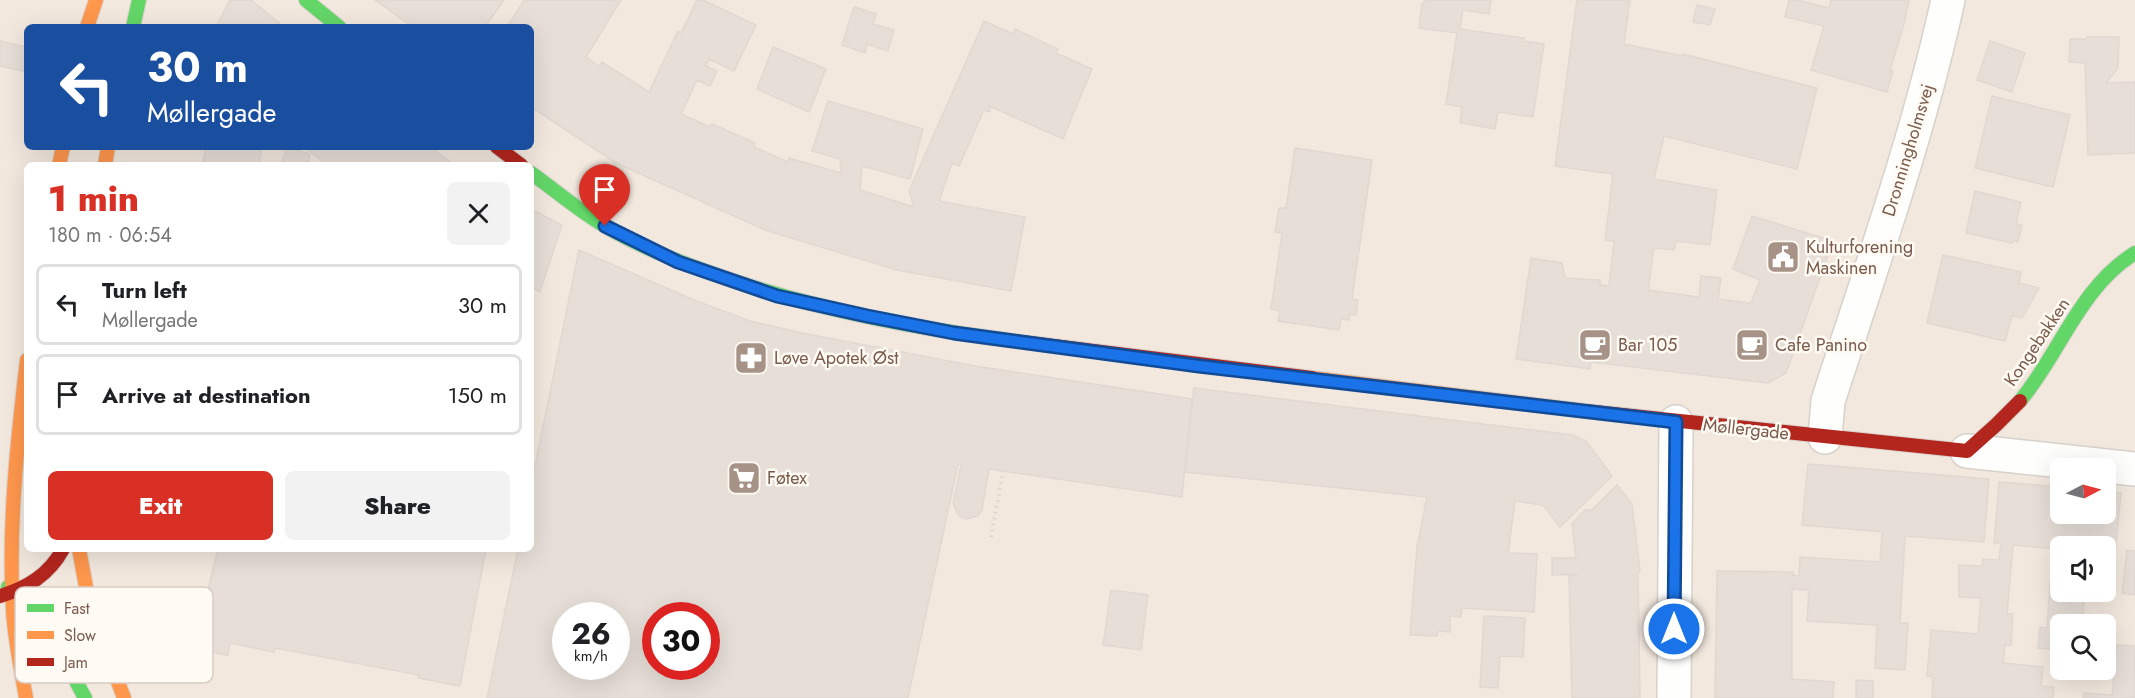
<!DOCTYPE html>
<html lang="en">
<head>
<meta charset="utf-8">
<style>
	:root { --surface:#fff; --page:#f2f2f2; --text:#202124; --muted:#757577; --line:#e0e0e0; --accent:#d93025 }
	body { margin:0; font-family:Jost,sans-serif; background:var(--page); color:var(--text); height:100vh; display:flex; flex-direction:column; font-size:22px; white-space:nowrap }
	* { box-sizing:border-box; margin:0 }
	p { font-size:20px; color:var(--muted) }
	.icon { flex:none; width:33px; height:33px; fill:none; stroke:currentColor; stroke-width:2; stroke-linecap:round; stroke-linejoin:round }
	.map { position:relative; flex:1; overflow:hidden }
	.sheet { position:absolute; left:24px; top:162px; width:510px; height:390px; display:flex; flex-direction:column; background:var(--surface); border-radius:9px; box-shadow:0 6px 24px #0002 }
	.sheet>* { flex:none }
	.hud { position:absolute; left:24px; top:24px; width:510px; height:126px; border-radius:9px; box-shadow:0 6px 24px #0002; background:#1a4fa0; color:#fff; overflow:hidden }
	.needle { width:39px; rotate:84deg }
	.buttons { position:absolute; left:2050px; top:458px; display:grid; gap:12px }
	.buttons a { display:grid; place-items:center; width:66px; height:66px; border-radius:9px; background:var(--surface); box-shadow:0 6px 24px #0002; font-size:30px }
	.speed { position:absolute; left:552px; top:602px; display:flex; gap:12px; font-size:30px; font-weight:700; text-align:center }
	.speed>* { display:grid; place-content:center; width:78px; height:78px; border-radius:50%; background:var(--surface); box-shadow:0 6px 24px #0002; line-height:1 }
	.speed small { font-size:15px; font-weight:400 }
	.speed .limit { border:9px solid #d22; background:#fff; color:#111 }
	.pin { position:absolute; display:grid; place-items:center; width:51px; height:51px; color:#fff; margin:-62px -26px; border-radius:50% 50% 50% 0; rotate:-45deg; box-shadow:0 0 6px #0007 }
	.pin .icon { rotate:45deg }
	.me { position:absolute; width:66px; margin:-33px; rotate:0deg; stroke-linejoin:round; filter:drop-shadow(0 0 4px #0008) }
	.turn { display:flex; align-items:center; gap:21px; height:126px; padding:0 24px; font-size:27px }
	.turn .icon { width:78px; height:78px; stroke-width:2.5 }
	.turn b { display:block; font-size:42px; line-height:51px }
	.round { display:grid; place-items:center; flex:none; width:63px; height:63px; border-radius:9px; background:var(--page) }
	.headline { display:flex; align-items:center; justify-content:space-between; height:102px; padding:0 24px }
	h1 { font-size:36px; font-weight:800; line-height:45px; color:var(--accent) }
	.button { display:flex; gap:12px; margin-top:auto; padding:12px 24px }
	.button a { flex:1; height:69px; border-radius:9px; background:var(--accent); color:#fff; font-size:24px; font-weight:800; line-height:69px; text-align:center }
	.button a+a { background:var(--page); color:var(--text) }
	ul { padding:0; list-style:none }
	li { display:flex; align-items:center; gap:18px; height:81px; margin:0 12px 9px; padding:0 12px; border:3px solid var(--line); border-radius:9px }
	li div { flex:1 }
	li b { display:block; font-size:22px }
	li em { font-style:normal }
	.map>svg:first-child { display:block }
	.residential { fill:#f2e8de; fill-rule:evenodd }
	.building { fill:#e6ded7; stroke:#e2d8d2; stroke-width:1.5; fill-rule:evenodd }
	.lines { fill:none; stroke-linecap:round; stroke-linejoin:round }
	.street-casing { stroke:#d7d1cb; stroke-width:36 }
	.fast-casing { stroke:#d9d2cb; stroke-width:16 }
	.slow-casing { stroke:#d9d2cb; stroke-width:16 }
	.jam-casing { stroke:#d9d2cb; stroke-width:16 }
	.path { stroke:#dcd5d0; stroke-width:4; stroke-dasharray:1.5 4.5; stroke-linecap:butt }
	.street { stroke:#fefefd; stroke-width:33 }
	.fast { stroke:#63d668; stroke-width:14 }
	.slow { stroke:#ff974d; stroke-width:14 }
	.jam { stroke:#b3261e; stroke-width:14 }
	.route-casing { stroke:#114b97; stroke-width:15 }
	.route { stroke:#1a73e8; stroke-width:10 }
	.labels { text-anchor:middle; stroke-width:5; stroke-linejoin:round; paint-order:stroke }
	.street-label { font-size:18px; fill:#7a5c4d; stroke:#fffaf3 }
	.poi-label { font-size:18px; fill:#7a5c4d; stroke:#fffaf3; text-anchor:start }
	.key { fill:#fffaf3; stroke:#d7cbc1; stroke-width:1.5 }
	.key-label { font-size:16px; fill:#7a5c4d }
</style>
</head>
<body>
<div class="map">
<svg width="2135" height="698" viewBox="0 0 2135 698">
	<rect width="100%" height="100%" fill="#f9f5f0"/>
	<path class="residential" d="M0,0H2135V698H0ZM27,27H531V147H27ZM27,165H531V549H27ZM2061,468H2106V513H2061ZM2061,546H2106V591H2061ZM566,615H616V666H566ZM656,615H706V666H656ZM2061,624H2106V669H2061Z"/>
	<path class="building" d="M230,0H251L284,27H216Z
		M375,0H504L485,27H413Z
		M524,0H621L586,57L599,66L602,62L649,92L678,31L681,33L697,0H703L756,25L734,71L709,59L706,66L717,71L710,86L697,80L681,114L710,127L712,124L755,143L754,147L788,162L789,158L841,173L840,159L812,151L828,101L923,129L910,179L862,166L860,190L914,207L909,191L984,21L1013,34L1015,29L1058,49L1056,53L1092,69L1063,139L989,106L990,112L984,110L959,166L952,163L939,201L1025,217L1011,291L897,270L765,230L616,163L531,107V27H507Z
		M1426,0H1491L1489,14L1463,10L1460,29L1524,38L1523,41L1544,44L1533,117L1498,112L1495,129L1460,123L1462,107L1446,104L1457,33L1419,28L1422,4Z
		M1577,0H1630L1624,44L1683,56V54L1817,88L1797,169L1664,136L1654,179L1717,190L1710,245L1676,241L1674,250L1654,248L1648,290L1699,297L1701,276L1721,278L1718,299L1751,303L1760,280L1733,269L1752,216L1833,241L1786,373L1768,383L1591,362L1590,369L1516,359L1531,258L1562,263L1565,278L1600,280V285L1609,286L1614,241L1605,240L1613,174L1555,166Z
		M1789,0H1798L1829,8L1831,0H1909L1904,24L1890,70L1893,71L1887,92L1811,70L1824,26L1785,17Z
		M1697,5L1715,9L1710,25L1693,22Z
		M854,7L876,14L873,24L894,30L888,51L867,44L865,53L842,45Z
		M2087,37H2119L2118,68L2106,83L2135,82V153L2088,155L2085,63L2069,62L2070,39H2086Z
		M0,41L27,47V72L0,66Z
		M1990,41L2025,53L2012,92L1977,80Z
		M773,47L826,69L809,112L757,89Z
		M1992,96L2070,115L2053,187L1975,168Z
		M206,147H262L259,165H202Z
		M287,147L310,154L308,165H281Z
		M308,147H431L454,165H327L307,149Z
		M1295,148L1372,160L1352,299L1358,300L1356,315L1350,314L1349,320L1341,319L1339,330L1278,321L1280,311L1271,309L1282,233L1275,232L1279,208H1286Z
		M1975,191L2021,202L2016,224L2022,225L2018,242L2013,240L2012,243L1966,233Z
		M531,209L562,225L540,292L531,287Z
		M579,250L694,300L750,321L802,333L975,366L1192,399L1182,497L989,469L982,510L978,516L966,519L959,516L953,504L961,465L958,464L908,698H487L518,549H531V485ZM566,615H616V666H566ZM656,615H706V666H656Z
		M1943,255L2021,272L2019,283L2039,288L2022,318L2012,316L2005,341L1927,323Z
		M1194,388L1573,435L1586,441L1612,476L1560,527L1543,505L1515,501L1508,553L1537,554L1534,612L1462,608L1461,617L1450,616V632L1438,631L1437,636L1410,635L1417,547L1427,497L1185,472Z
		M1808,464L1989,479L1984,542L1905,536L1900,623H1908L1905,670L1875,668L1877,625L1807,621L1809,590L1792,589V679L1834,682L1833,698H1715L1717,571L1793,572V575L1799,576L1800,557L1880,562L1882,532L1802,525Z
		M1999,482L2061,487V513H2106V491L2121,493L2115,555L2106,554V546H2061V570L2052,569L2054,549L2013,545L2007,614H2013L2011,645H2005L2003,663L2043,667L2041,686L2054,687L2053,698H1932L1933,677L1927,676L1931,630L1978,634L1981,598L1959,597V565L1982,566L1983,559L1999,560L2001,543H1994Z
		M1617,485L1632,504L1640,570L1638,574L1640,698H1572L1569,576L1578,574L1552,575V558H1576L1572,524L1585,510H1592Z
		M218,549H486L460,686L418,678L419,675L275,648L274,652L230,643L228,655L179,646L188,597L205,601Z
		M2127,550L2135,551V595L2122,593Z
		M2050,583L2061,584V591H2085L2082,624H2061V650L2038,648L2040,627L2047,628Z
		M1111,590L1148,595L1141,650L1103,645Z
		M1484,616L1525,618L1523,657L1500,656L1498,688L1480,687Z
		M2117,645L2135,646V698H2083L2084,693L2112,695Z
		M1856,680L1873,681V698H1856Z"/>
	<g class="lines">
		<defs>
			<path id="street" d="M1825,437L1828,401C1871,268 1918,137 1948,0
				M1967,451L2135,469
				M1674,698L1676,422"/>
			<path id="fast" d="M306,0L339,27
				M133,27L139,0
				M531,173C555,190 579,211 605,226C642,248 682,263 722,277C815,309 909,327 1006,340
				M2020,401C2060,353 2080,287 2135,253
				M8,587L40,622L58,647L85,698"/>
			<path id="slow" d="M87,27L96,0
				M59,165L63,147
				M105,165L108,147
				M1312,378L1585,411
				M79,549L89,603L124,698
				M26,698C21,669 15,641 13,612C8,527 17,444 27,360"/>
			<path id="jam" d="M497,147L521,165
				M1006,340L1312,378
				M1585,411L1967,451L1996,425L2020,401
				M0,596C27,588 49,575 63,549"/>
		</defs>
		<use href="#street" class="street-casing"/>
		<use href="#fast" class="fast-casing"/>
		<use href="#slow" class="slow-casing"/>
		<use href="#jam" class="jam-casing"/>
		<path class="path" d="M991,537L1003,472"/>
		<use href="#street" class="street"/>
		<use href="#fast" class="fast"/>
		<use href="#slow" class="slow"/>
		<use href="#jam" class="jam"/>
	</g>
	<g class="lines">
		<defs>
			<path id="route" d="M605,226L678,262L777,296L867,316L954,333L1199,366L1676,422L1674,629"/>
		</defs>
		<use href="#route" class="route-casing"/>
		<use href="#route" class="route"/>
	</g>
	<defs>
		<symbol id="civic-square" viewBox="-11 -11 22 22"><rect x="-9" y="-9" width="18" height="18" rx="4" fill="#a69286" stroke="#fffaf3"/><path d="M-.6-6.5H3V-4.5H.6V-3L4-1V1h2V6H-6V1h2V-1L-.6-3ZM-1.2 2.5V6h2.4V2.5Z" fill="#fff"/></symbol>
		<symbol id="cafe-square" viewBox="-11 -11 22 22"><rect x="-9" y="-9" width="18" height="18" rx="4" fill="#a69286" stroke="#fffaf3"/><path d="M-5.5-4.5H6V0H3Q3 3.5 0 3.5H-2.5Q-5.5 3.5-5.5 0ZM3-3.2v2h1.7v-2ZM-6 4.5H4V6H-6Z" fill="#fff"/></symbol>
		<symbol id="pharmacy-square" viewBox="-11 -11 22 22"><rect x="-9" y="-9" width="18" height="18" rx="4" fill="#a69286" stroke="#fffaf3"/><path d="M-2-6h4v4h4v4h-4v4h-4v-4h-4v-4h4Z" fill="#fff"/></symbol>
		<symbol id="supermarket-square" viewBox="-11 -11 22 22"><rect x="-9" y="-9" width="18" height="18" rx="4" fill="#a69286" stroke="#fffaf3"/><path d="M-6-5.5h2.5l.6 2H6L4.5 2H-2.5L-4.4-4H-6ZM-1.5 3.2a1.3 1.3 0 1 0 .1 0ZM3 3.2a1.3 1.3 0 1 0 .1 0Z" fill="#fff"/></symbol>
	</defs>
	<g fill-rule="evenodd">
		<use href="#civic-square" x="1764" y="238" width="38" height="38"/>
		<use href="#cafe-square" x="1576" y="326" width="38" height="38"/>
		<use href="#cafe-square" x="1733" y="326" width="38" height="38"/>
		<use href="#pharmacy-square" x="732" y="339" width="38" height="38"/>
		<use href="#supermarket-square" x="725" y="459" width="38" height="38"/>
	</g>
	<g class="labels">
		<g class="street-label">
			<text transform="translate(1908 150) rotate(-73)" y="6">Dronningholmsvej</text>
			<text transform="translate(2037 342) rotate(-56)" y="6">Kongebakken</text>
			<text transform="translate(1746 429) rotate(6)" y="6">Møllergade</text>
		</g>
		<g class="poi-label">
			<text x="1806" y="253">Kulturforening<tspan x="1806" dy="21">Maskinen</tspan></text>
			<text x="1618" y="351">Bar 105</text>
			<text x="1775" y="351">Cafe Panino</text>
			<text x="774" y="364">Løve Apotek Øst</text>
			<text x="767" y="484">Føtex</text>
		</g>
	</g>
	<rect x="15" y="587" width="198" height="96" rx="9" class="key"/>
	<rect x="27" y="604" width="27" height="8" fill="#63d668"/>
	<rect x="27" y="631" width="27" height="8" fill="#ff974d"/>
	<rect x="27" y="658" width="27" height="8" fill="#b3261e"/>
	<g class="key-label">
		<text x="64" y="614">Fast</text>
		<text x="64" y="641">Slow</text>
		<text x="64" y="668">Jam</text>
	</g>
</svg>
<div class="buttons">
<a><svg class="needle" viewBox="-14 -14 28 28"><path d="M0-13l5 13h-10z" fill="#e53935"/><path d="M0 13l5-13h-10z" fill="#757577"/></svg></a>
<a><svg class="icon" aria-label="sound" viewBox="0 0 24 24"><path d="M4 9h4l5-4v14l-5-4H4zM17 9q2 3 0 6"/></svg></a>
<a><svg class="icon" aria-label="search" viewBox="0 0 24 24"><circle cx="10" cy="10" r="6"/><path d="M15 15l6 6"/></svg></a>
</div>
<div class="speed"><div>26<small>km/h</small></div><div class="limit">30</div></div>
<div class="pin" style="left:605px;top:226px;background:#d93025"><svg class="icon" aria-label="arrive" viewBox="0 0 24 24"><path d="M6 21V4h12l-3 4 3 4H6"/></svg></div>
<svg class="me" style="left:1674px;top:629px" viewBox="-20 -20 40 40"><circle r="17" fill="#1a73e8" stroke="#fff" stroke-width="3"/><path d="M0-11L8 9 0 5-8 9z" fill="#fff"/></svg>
<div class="hud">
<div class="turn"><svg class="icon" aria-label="left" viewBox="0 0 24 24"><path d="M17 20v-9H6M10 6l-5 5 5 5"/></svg><div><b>30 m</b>Møllergade</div></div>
</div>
<section class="sheet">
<div class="headline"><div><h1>1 min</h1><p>180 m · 06:54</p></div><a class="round"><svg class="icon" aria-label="close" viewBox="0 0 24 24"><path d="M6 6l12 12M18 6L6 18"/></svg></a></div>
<ul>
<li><svg class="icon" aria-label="left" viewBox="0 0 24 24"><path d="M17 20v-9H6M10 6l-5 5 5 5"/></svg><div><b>Turn left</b><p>Møllergade</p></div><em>30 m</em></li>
<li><svg class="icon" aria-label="arrive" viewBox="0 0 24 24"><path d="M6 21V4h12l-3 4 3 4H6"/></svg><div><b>Arrive at destination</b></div><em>150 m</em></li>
</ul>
<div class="button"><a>Exit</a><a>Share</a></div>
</section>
</div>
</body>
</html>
